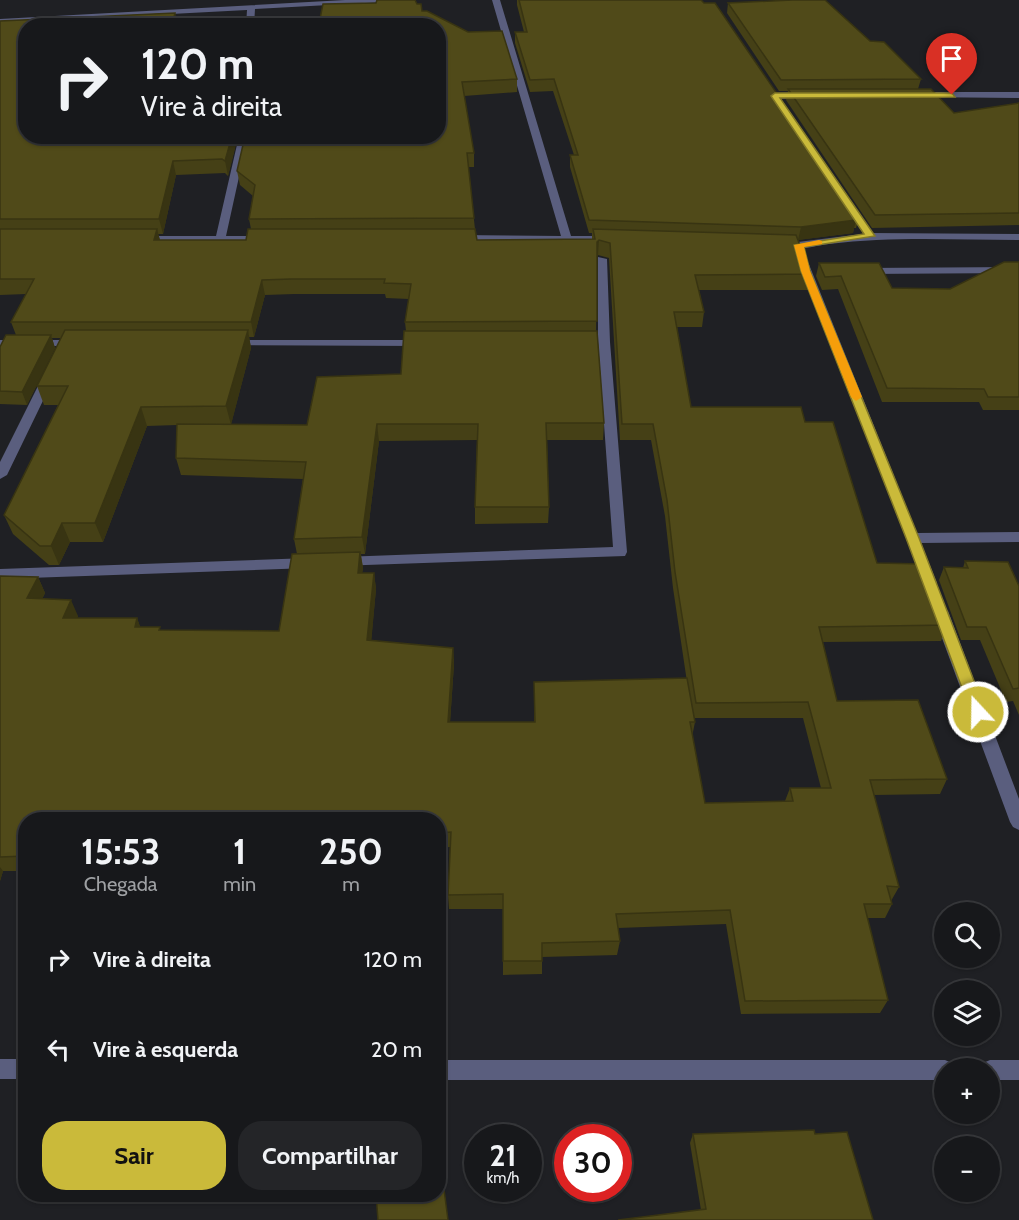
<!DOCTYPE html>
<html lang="pt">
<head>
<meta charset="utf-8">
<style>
	:root { --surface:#17181b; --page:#242528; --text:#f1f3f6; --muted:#9ea0a3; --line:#36373a; --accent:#caba3a }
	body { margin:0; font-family:Cabin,sans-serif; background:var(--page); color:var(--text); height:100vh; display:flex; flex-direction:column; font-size:22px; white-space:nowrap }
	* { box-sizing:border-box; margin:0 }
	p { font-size:20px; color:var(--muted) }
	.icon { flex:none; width:33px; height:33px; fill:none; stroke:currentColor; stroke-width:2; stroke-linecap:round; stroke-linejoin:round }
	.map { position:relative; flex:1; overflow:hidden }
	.details { position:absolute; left:18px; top:812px; width:428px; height:390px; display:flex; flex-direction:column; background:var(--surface); border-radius:24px; box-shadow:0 2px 4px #0004,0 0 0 2px var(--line) }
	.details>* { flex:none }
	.guide { position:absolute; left:18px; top:18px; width:428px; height:126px; border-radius:24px; box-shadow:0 2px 4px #0004,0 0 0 2px var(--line); background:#17181b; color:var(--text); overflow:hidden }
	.controls { position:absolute; left:934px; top:902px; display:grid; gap:12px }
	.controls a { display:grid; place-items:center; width:66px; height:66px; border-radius:50%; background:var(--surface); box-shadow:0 2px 4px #0004,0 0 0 2px var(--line); font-size:30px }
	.speed { position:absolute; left:464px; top:1124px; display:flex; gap:12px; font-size:30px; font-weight:700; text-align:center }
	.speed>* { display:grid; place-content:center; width:78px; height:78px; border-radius:50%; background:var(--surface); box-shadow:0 2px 4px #0004,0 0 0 2px var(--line); line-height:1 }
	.speed small { font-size:15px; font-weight:400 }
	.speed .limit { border:9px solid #d22; background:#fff; color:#111 }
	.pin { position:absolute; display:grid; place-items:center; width:51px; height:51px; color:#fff; margin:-62px -26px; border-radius:50% 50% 50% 0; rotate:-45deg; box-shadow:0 0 6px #0007 }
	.pin .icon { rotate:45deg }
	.me { position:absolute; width:66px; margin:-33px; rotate:339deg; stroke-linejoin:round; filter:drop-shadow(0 0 4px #0008) }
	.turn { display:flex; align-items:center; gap:21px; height:126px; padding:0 24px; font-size:27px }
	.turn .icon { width:78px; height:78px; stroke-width:2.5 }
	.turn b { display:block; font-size:42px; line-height:51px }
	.eta { display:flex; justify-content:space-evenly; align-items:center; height:102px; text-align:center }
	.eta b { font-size:36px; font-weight:700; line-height:42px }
	.cta { display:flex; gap:12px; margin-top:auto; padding:12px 24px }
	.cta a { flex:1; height:69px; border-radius:24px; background:var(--accent); color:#111; font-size:24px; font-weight:700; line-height:69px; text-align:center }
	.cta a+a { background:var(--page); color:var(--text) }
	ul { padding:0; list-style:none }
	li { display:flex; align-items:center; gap:18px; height:90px; padding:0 24px }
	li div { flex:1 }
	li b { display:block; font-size:22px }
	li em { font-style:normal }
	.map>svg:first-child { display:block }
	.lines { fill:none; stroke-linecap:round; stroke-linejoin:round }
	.street { fill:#5a5e7e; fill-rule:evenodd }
	.wall { fill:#454016; fill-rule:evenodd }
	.shaded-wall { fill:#383412 }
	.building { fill:#504a19; stroke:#383412; stroke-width:1.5 }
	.route { fill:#caba3a; stroke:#837926; stroke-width:1.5 }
	.slow { fill:#f59e0b }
</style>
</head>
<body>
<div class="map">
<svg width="1019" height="1220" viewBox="0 0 1019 1220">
	<rect width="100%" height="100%" fill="#1f2024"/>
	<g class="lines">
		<path class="street" d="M345,0H388L384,2L255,9L254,26H246L247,10L0,23V19Z
			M492,0H500L571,236H612L616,237V241H456L451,238L456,235L561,236Z
			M808,92L812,95L811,97L775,99L771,96L775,93Z
			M919,92H1019V98L916,97L915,95Z
			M239,136H248L226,236H267L271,237V241H137V237L141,236H216Z
			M870,233L1019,234V240C956,240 892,236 829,244C814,246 787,254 775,244L780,241L798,242Z
			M598,257L607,259L610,342L627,552L625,556L337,566L335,562L342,557L613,547L598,342Z
			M799,260L808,262L917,533L1019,532V542L921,543L937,583L935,587H925L798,262Z
			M1019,267V273L863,274L858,271L863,268Z
			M0,340H78L84,343L78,346H0Z
			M231,340H423L429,343L423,346L227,345L225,343Z
			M48,374L54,378L7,475L0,479V462L42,378Z
			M309,558L316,563L309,568L0,579V569Z
			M940,606L948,611L1019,799V830L1013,827L1010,822L932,611Z
			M0,1059H26V1079H0Z
			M438,1060H945L952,1063L955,1068H945V1080H438Z
			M990,1060H1019V1080H990V1068H980L983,1063Z"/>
	</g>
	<path class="wall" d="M517,0H701L860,215L856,228H854L853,233L797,240L811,274L808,290H699L704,312L702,327H677L691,407L805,422L877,563L948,625L941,641L822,642L837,701L947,779L940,794L874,795L899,887L891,901L892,904L885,918H867L888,1000L880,1013L741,1014L726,924L618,928L620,941L617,955L542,957V974L503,975V909H449L448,895L450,847L438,848V819H26V871H3L0,881V576L38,577L45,593L42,599L78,616L77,618H137L140,627L161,630L279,631L297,554L294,539L303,479L181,475L176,458L177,425L147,426L103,542H70L59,565H49L13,534L4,515L58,405H44L37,386L61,338H52L55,348L27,405L0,404V347L16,335L11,322L26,294L0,295V21L175,13L177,26H26L238,136L228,176L225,173L176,175L163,234H158L160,240H246L251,229L249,219L253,196L240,185L237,171L320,19L417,4L422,11L517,79V92L464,96L474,153V167H468L475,229L477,240L592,239V233H589L570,167V155H574L553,91L530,92L515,43V32H524L517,5ZM598,255L609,258L620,440H651L665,516L673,588L687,682H534V722H450L454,664L453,648L371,641L376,589L374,573H362L363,568L361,554H365L379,441L477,440L475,507V524L548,523L549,507L547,440H603L604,423L596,331L597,256ZM294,294H385L386,298L409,299L405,322L406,331L401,374L307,425L231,424L251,348L249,337H254L265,295ZM695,718H803L821,788H790L785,801L705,803L692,737L695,722Z
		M728,3L870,41L921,79L918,89L954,113L1019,103V225L872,228L786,100L788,91H779L727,13Z
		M1019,262V410H983L979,402H882L838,289L822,290L816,276L819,263L892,288L950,289Z
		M965,561L1019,586V715L1013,701L1006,702L980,640H961L939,580L944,567L963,568Z
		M693,1134H815L873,1220L701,1210L690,1143Z"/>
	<path class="shaded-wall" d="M175,13L177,26H172Z
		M232,136H238L228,176L225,161Z
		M173,161L176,175L163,234L159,219Z
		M856,220L853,233L798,240L801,227Z
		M157,229L161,244L154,240Z
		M599,240L598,255L596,257L597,242Z
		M262,280L265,295L254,337L251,322Z
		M248,330L251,348L231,425L226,406Z
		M51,335L55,348L27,405L22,392Z
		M141,407L147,426L103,542L95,523Z
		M377,424L379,441L365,554L362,537Z
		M62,523L70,542L59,565L51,546Z
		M360,552L363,568L360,589L358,573Z
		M374,573L376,589L370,656L367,640Z
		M38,577L45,593L35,614L27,598Z
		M71,600L78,616L70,634L63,618Z
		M137,618L143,634L135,627Z
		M453,648L454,664L449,738L448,722Z
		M0,867L3,871L0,881Z"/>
	<path class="building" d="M377,0H415L417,4H421L422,11H427L468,32L502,31L517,79L462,82L474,153H467L474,218L249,219L255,185L237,171L245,136H438V26H264L265,21L320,19L323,4L376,3Z
		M519,0H701L704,3H715L860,215H853L856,220L801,227L589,220L570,155H578L554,79L530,80L515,32H527Z
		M792,0H825L870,41L884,42L921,79L781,80L728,3Z
		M175,13L172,26H26V136H232L225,161L222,159L173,161L159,219H0V21Z
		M788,89H931L954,113L1019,103V213L875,215Z
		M0,229H157L154,240H246L248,229H475L477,240L595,239L593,229L796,235L811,274L695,275L704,312H674L691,407H801L805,422H833L877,563L925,564L948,625L819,627L837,701L918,700L947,779L870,780L899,887L887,886L892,904H864L888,1000L745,1001L730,910L616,914L620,941L542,943V961H503V894L448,895L451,832L438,833V819H26V856L0,857V576L38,577L27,598L71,600L63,618H137L135,627H160L159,630L279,631L292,554L360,552L358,573H374L367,640L453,648L448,722H535L534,682L687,678L695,722H690L705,803L793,801L790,788H831L808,702L696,703L675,572L667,500L653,424H622L610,243L599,240L597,242V321L405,322L411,284L384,283L385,279H291L262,280L251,322H11L34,279H0Z
		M1004,262H1019V397H988L984,389L887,388L841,276L825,277L819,263H879L892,288L950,289Z
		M65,330H248L226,406L141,407L95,523H62L51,546H40L4,515L68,386H37Z
		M404,331H597L604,423H546L549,507H475L478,424H377L362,537L294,539L306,462L176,458L177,424L307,425L317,377L401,374Z
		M6,335H51L22,392L0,391V347Z
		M965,561L1008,562L1019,586V688L1013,689L986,627H967L944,567L968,568Z
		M814,1130L815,1134L847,1132L873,1220H618L706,1209L693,1134Z
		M438,1143L448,1220H378L376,1194H438Z"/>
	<path class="route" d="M952,93L955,97L780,98L875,236L804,247L810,271L919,538L986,712L978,718L971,712L906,538L801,271L794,245L864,234L771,96L775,93Z"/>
	<path class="slow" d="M819,240L822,241V244L804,247L810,271L862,397L856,401L851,397L801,271L794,245Z"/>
</svg>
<div class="controls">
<a><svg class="icon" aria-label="search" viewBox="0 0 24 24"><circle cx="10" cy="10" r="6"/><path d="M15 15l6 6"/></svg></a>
<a><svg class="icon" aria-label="layers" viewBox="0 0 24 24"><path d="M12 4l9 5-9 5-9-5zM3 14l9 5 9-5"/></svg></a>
<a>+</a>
<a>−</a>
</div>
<div class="speed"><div>21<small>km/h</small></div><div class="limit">30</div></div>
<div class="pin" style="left:952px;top:95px;background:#d93025"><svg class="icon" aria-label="arrive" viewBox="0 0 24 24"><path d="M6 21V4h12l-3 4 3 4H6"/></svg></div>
<svg class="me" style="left:978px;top:712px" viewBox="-20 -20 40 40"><circle r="17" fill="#caba3a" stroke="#fff" stroke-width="3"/><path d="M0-11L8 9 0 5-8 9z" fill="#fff"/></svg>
<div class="guide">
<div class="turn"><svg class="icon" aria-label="right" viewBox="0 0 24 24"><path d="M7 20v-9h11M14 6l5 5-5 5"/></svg><div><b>120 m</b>Vire à direita</div></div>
</div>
<section class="details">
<div class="eta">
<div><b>15:53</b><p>Chegada</p></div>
<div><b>1</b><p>min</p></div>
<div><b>250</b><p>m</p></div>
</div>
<ul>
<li><svg class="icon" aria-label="right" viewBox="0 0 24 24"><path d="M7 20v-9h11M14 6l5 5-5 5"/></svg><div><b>Vire à direita</b></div><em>120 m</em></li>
<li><svg class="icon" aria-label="left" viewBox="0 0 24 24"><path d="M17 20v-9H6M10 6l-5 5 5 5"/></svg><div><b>Vire à esquerda</b></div><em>20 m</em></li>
</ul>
<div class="cta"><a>Sair</a><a>Compartilhar</a></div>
</section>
</div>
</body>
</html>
